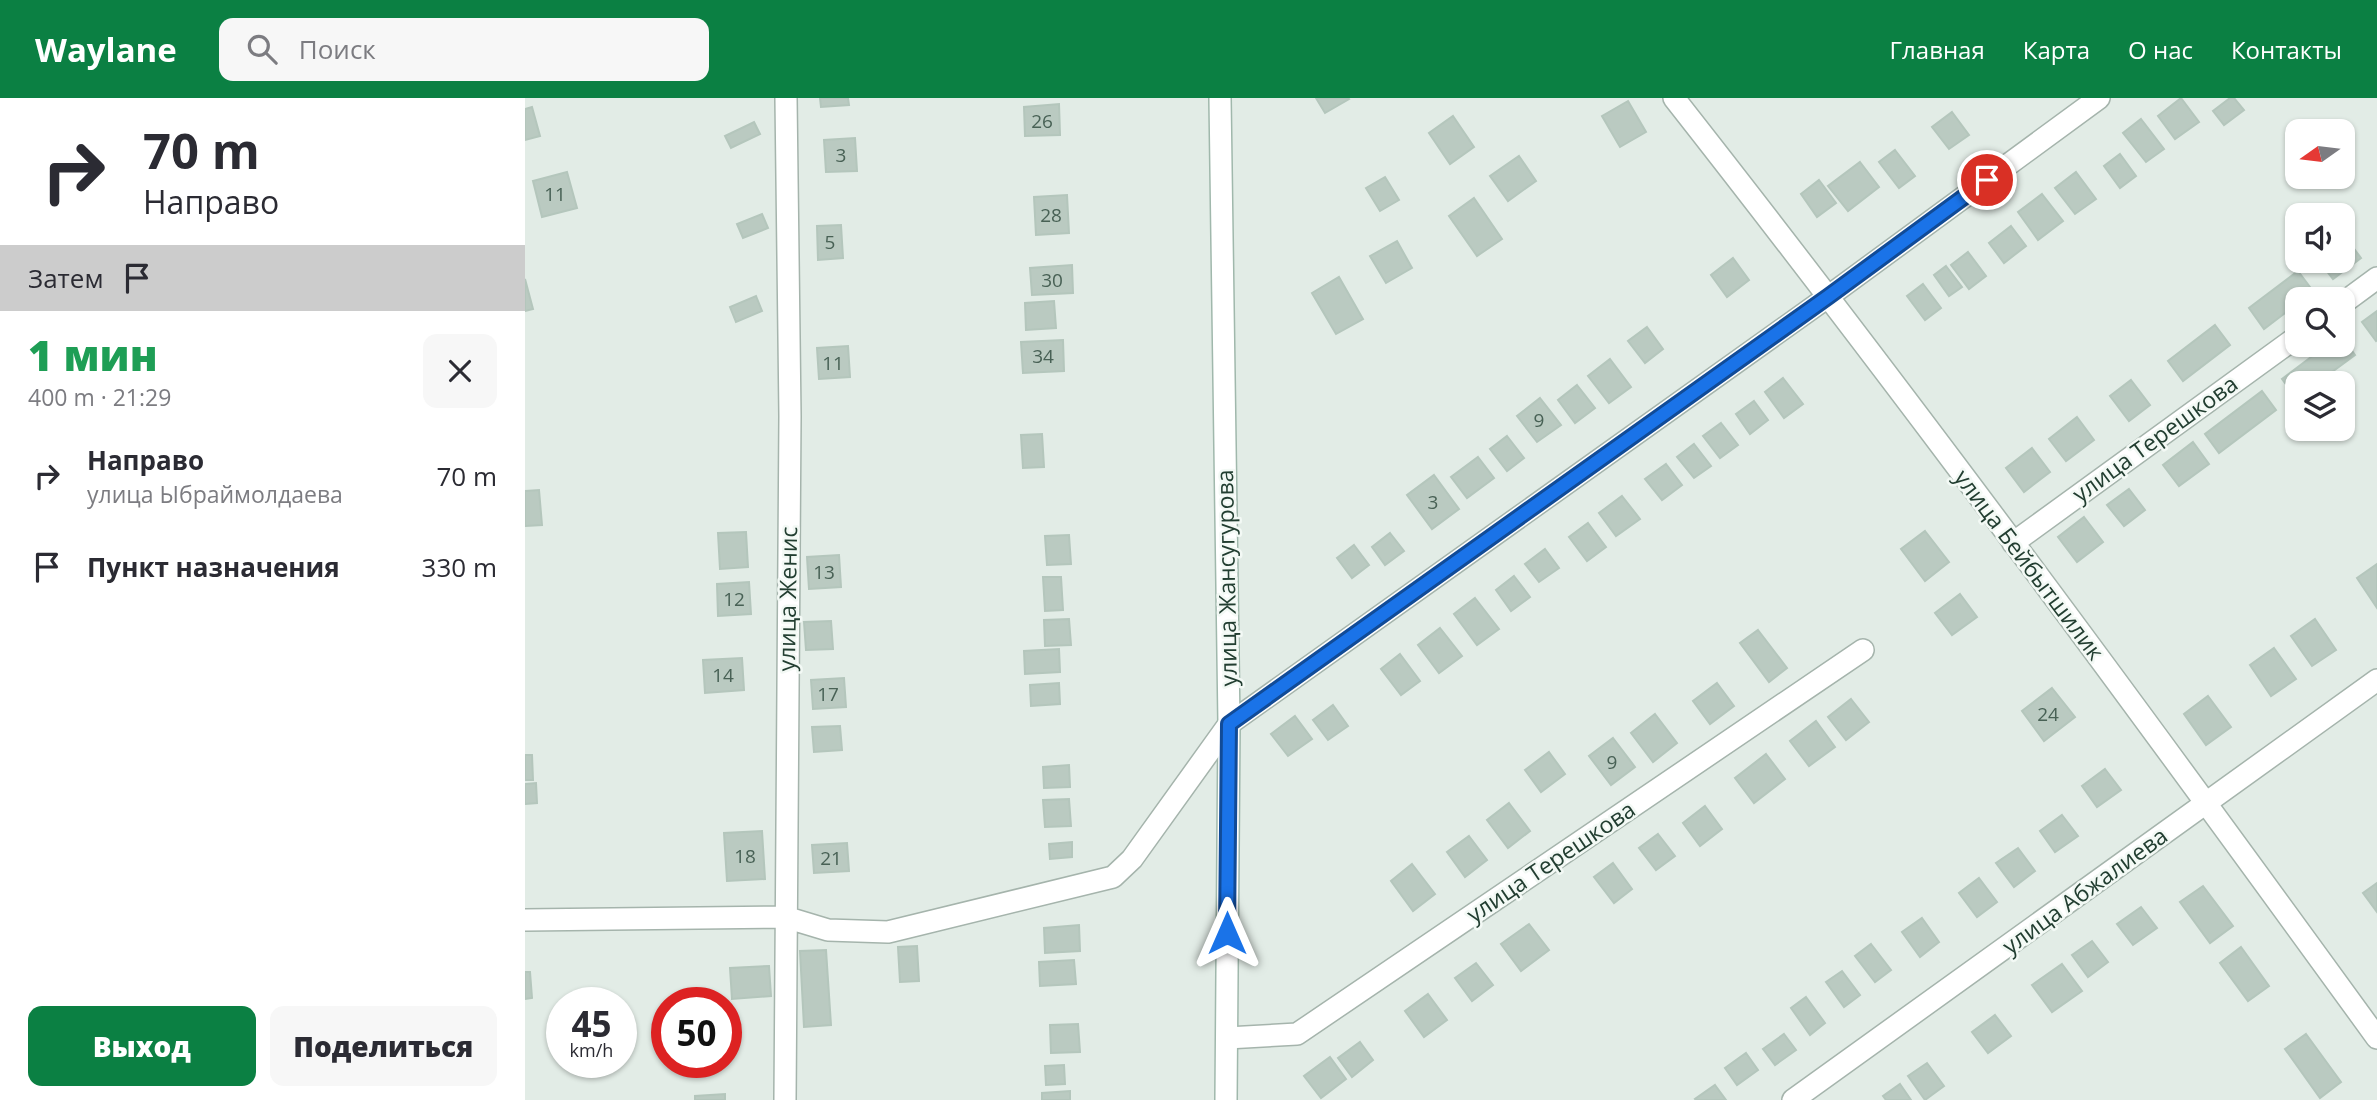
<!DOCTYPE html>
<html lang="ru">
<head>
<meta charset="utf-8">
<style>
	:root { --surface:#fff; --page:#f7f7f7; --text:#2b2b33; --muted:#7c7c81; --accent:#0b8043 }
	body { margin:0; font-family:"Open Sans",sans-serif; background:var(--page); color:var(--text); height:100vh; display:flex; flex-direction:column; font-size:26px; white-space:nowrap }
	* { box-sizing:border-box; margin:0 }
	p { font-size:23px; color:var(--muted) }
	.icon { flex:none; width:38px; height:38px; fill:none; stroke:currentColor; stroke-width:2; stroke-linecap:round; stroke-linejoin:round }
	.map { position:relative; flex:1; overflow:hidden }
	.details { display:flex; flex-direction:column; background:var(--surface); width:525px }
	.details>* { flex:none }
	.banner { background:#fff; color:var(--text); overflow:hidden }
	.needle { width:46px; rotate:256deg }
	.tools { position:absolute; left:1760px; top:21px; display:grid; gap:14px }
	.tools a { display:grid; place-items:center; width:70px; height:70px; border-radius:14px; background:var(--surface); box-shadow:0 2px 5px #0004; font-size:35px }
	.speed { position:absolute; left:21px; top:889px; display:flex; gap:14px; font-size:35px; font-weight:700; text-align:center }
	.speed>* { display:grid; place-content:center; width:91px; height:91px; border-radius:50%; background:var(--surface); box-shadow:0 2px 5px #0004; line-height:1 }
	.speed small { font-size:18px; font-weight:400 }
	.speed .limit { border:10px solid #d22; background:#fff; color:#111 }
	.pin { position:absolute; display:grid; place-items:center; width:60px; height:60px; color:#fff; margin:-30px; border:4px solid #fff; border-radius:50%; box-shadow:0 2px 7px #0007 }
	.me { position:absolute; width:77px; margin:-38px; rotate:0deg; stroke-linejoin:round; filter:drop-shadow(0 0 5px #0008) }
	.turn { display:flex; align-items:center; gap:24px; height:147px; padding:0 28px; font-size:32px }
	.turn .icon { width:91px; height:91px; stroke-width:2.5 }
	.turn b { display:block; font-size:49px; line-height:60px }
	.then { display:flex; align-items:center; height:66px; padding:0 28px; background:#0003; gap:14px; font-size:26px }
	.round { display:grid; place-items:center; flex:none; width:74px; height:74px; border-radius:14px; background:var(--page) }
	.head { display:flex; align-items:center; justify-content:space-between; height:119px; padding:0 28px }
	h1 { font-size:42px; font-weight:800; line-height:52px; color:#1e9e55 }
	.cta { display:flex; gap:14px; margin-top:auto; padding:14px 28px }
	.cta a { flex:1; height:80px; border-radius:14px; background:var(--accent); color:#fff; font-size:28px; font-weight:800; line-height:80px; text-align:center }
	.cta a+a { background:var(--page); color:var(--text) }
	ul { padding:0; list-style:none }
	li { display:flex; align-items:center; gap:21px; height:91px; padding:0 28px }
	li div { flex:1 }
	li b { display:block; font-size:26px }
	li em { font-style:normal }
	header { display:flex; align-items:center; gap:42px; box-sizing:border-box; height:98px; padding:0 35px; background:var(--accent); color:#fff }
	header strong { font-size:33px }
	nav { display:flex; gap:38px; margin-inline-start:auto; font-size:24px }
	.search { width:490px; height:63px; background:var(--page); display:flex; align-items:center; gap:18px; box-sizing:border-box; padding:0 24px; border-radius:14px; color:var(--muted); font-size:26px }
	main { display:flex; flex:1; min-height:0 }
	.map>svg:first-child { display:block }
	.building { fill:#bacac1; stroke:#b4c6bc; stroke-width:2 }
	.lines { fill:none; stroke-linecap:round; stroke-linejoin:round }
	.minor-casing { stroke:#a5b4ac; stroke-width:24 }
	.tertiary-casing { stroke:#a5b4ac; stroke-width:24 }
	.secondary-casing { stroke:#a0b8ac; stroke-width:24 }
	.minor { stroke:#fff; stroke-width:21 }
	.tertiary { stroke:#fff; stroke-width:21 }
	.secondary { stroke:#fff; stroke-width:21 }
	.route-casing { stroke:#114b97; stroke-width:18 }
	.route { stroke:#1a73e8; stroke-width:12 }
	.labels { text-anchor:middle; stroke-width:5; stroke-linejoin:round; paint-order:stroke }
	.number-label { font-size:19px; fill:#486155 }
	.street-label { font-size:23px; fill:#223e31; stroke:#f3f9f5 }
</style>
</head>
<body>
<header>
<strong>Waylane</strong>
<div class="search"><svg class="icon" aria-label="search" viewBox="0 0 24 24"><circle cx="10" cy="10" r="6"/><path d="M15 15l6 6"/></svg>Поиск</div>
<nav><a>Главная</a><a>Карта</a><a>О нас</a><a>Контакты</a></nav>
</header>
<main>
<section class="details">
<div class="banner">
<div class="turn"><svg class="icon" aria-label="right" viewBox="0 0 24 24"><path d="M7 20v-9h11M14 6l5 5-5 5"/></svg><div><b>70 m</b>Направо</div></div>
<div class="then">Затем<svg class="icon" aria-label="arrive" viewBox="0 0 24 24"><path d="M6 21V4h12l-3 4 3 4H6"/></svg></div>
</div>
<div class="head"><div><h1>1 мин</h1><p>400 m · 21:29</p></div><a class="round"><svg class="icon" aria-label="close" viewBox="0 0 24 24"><path d="M6 6l12 12M18 6L6 18"/></svg></a></div>
<ul>
<li><svg class="icon" aria-label="right" viewBox="0 0 24 24"><path d="M7 20v-9h11M14 6l5 5-5 5"/></svg><div><b>Направо</b><p>улица Ыбраймолдаева</p></div><em>70 m</em></li>
<li><svg class="icon" aria-label="arrive" viewBox="0 0 24 24"><path d="M6 21V4h12l-3 4 3 4H6"/></svg><div><b>Пункт назначения</b></div><em>330 m</em></li>
</ul>
<div class="cta"><a>Выход</a><a>Поделиться</a></div>
</section>
<div class="map">
<svg width="1852" height="1002" viewBox="0 0 1852 1002">
	<rect width="100%" height="100%" fill="#e2ece6"/>
	<path class="building" d="M295,0H323L324,7L296,9Z
		M791,0H823L824,1L800,15Z
		M1656,0L1674,24L1650,41L1633,18Z
		M1705,0H1709L1719,12L1699,27L1688,13Z
		M1103,3L1121,34L1095,49L1077,18Z
		M534,6L535,37L500,38L499,9Z
		M7,9L15,38L0,42V11Z
		M1427,14L1444,37L1424,51L1407,29Z
		M928,18L949,49L925,66L904,35Z
		M1616,21L1639,51L1621,64L1598,35Z
		M229,24L235,36L206,50L200,38Z
		M330,40L332,73L301,74L299,42Z
		M1370,52L1390,78L1374,90L1354,64Z
		M1595,56L1611,78L1595,90L1579,68Z
		M994,58L1011,83L983,103L965,78Z
		M1335,64L1354,89L1323,113L1303,88Z
		M42,74L52,110L17,119L8,83Z
		M1551,74L1571,101L1550,116L1530,90Z
		M860,79L874,102L855,113L841,90Z
		M1294,82L1311,105L1292,119L1276,96Z
		M1517,96L1538,123L1513,142L1493,114Z
		M542,97L544,135L511,137L509,99Z
		M949,100L977,141L952,158L924,118Z
		M237,116L243,130L218,140L212,126Z
		M316,127L318,160L293,162L292,128Z
		M1486,128L1501,148L1479,165L1464,145Z
		M1818,136L1836,160L1808,181L1794,163H1818Z
		M872,143L887,170L861,185L845,158Z
		M1443,154L1461,178L1444,191L1426,167Z
		M1208,160L1224,182L1202,199L1186,177Z
		M547,167L548,195L507,197L505,170Z
		M1421,168L1437,189L1424,198L1409,177Z
		M1773,173L1788,193L1778,201H1773V205L1739,231L1724,210Z
		M814,179L838,221L811,236L787,195Z
		M0,181L8,211L0,213Z
		M1398,186L1416,210L1400,222L1382,198Z
		M231,198L237,213L211,224L205,209Z
		M529,203L531,230L501,232L500,205Z
		M1852,213V242L1851,243L1837,224Z
		M1690,227L1705,247L1658,283L1643,263Z
		M1122,229L1138,251L1120,265L1103,243Z
		M1818,240L1830,257L1792,285H1773L1772,301L1757,281L1802,247H1818Z
		M538,242L539,273L498,275L496,244Z
		M323,248L325,279L294,281L292,250Z
		M1085,261L1106,289L1084,305L1063,278Z
		M1258,280L1278,306L1259,320L1240,294Z
		M1606,282L1625,307L1604,323L1585,298Z
		M1052,287L1070,310L1050,325L1033,302Z
		M1737,293L1751,312L1694,355L1680,336Z
		M1015,300L1036,327L1012,344L992,318Z
		M1229,303L1243,322L1225,336L1211,316Z
		M1552,319L1569,342L1541,363L1524,341Z
		M1196,325L1213,347L1195,360L1178,338Z
		M517,336L519,369L498,370L496,337Z
		M982,338L999,360L982,373L965,351Z
		M1668,344L1684,366L1654,388L1638,367Z
		M1169,346L1186,368L1169,380L1152,359Z
		M1507,350L1525,374L1499,394L1481,370Z
		M953,359L969,380L942,400L926,379Z
		M1141,366L1157,387L1137,402L1120,381Z
		M909,377L934,411L907,431L882,397Z
		M1604,391L1620,412L1599,428L1582,407Z
		M14,392L17,427L0,428V393Z
		M1097,398L1115,421L1091,438L1074,415Z
		M1559,419L1578,444L1552,464L1533,439Z
		M1063,425L1081,449L1062,463L1044,439Z
		M1400,433L1424,464L1400,483L1376,451Z
		M221,434L223,469L195,471L193,435Z
		M865,435L879,453L860,467L847,449Z
		M544,437L546,466L522,467L520,438Z
		M829,447L844,467L827,480L812,460Z
		M1020,451L1034,470L1014,484L1000,466Z
		M314,457L316,489L284,491L282,459Z
		M1852,466V510L1832,480Z
		M989,478L1005,499L986,513L971,492Z
		M518,479H536L538,512L520,513Z
		M224,484L226,516L193,518L192,486Z
		M1435,496L1452,519L1427,537L1410,515Z
		M950,500L974,531L952,547L929,516Z
		M544,521L546,547L520,548L519,522Z
		M1790,521L1811,552L1787,568L1766,538Z
		M306,523L308,551L281,552L279,524Z
		M915,530L937,558L914,575L893,547Z
		M1233,532L1262,570L1244,584L1215,545Z
		M1749,550L1771,581L1746,598L1725,567Z
		M534,551L535,574L500,576L499,553Z
		M875,556L895,583L876,597L856,571Z
		M217,560L219,592L180,595L178,562Z
		M319,580L321,609L288,611L286,582Z
		M534,585L535,606L506,608L505,587Z
		M1192,585L1209,608L1185,626L1168,603Z
		M1527,590L1550,619L1519,643L1497,613Z
		M1683,598L1706,629L1681,647L1659,616Z
		M1326,601L1344,624L1321,642L1303,619Z
		M808,607L823,628L803,642L788,622Z
		M1130,616L1152,645L1128,664L1106,635Z
		M770,618L787,641L763,658L746,636Z
		M1291,623L1310,649L1284,668L1265,643Z
		M315,628L317,652L289,654L287,629Z
		M1088,640L1110,669L1086,687L1064,658Z
		M1024,654L1040,676L1016,694L1000,672Z
		M1241,656L1260,681L1229,705L1210,680Z
		M0,657H7L8,682H0Z
		M544,667L545,689L519,690L518,669Z
		M1580,671L1596,692L1572,709L1557,688Z
		M11,685L12,705L0,706V686Z
		M544,701L546,728L520,729L518,702Z
		M984,705L1005,733L983,750L962,722Z
		M1180,708L1197,731L1175,748L1158,725Z
		M1537,717L1553,738L1530,754L1515,733Z
		M237,733L240,781L202,783L199,735Z
		M1133,736L1150,758L1131,772L1114,750Z
		M944,738L962,762L940,779L922,754Z
		M547,744V759L525,761L524,746Z
		M322,745L324,773L289,775L287,747Z
		M1493,750L1510,773L1489,789L1471,765Z
		M1088,765L1107,791L1089,805L1069,779Z
		M887,766L910,796L888,813L866,783Z
		M1454,780L1472,804L1452,819L1434,795Z
		M1852,785V814L1838,795Z
		M1678,788L1708,828L1685,845L1655,804Z
		M1616,809L1632,830L1608,847L1592,826Z
		M1397,820L1414,844L1395,859L1377,834Z
		M1004,826L1024,852L996,873L976,846Z
		M554,827L555,853L520,855L519,830Z
		M1567,843L1583,864L1563,879L1547,857Z
		M1346,846L1366,872L1350,884L1330,858Z
		M392,848L394,883L375,884L373,849Z
		M1716,849L1744,888L1723,903L1695,865Z
		M301,852L306,927L279,929L275,853Z
		M549,862L551,886L515,888L514,864Z
		M951,865L968,887L947,903L930,880Z
		M1537,866L1557,893L1527,914L1507,887Z
		M244,868L246,898L207,901L205,870Z
		M1317,873L1335,897L1319,909L1301,884Z
		M0,874H5L7,900L0,901Z
		M903,896L922,922L899,939L880,913Z
		M1281,899L1300,925L1285,937L1266,910Z
		M1470,917L1486,938L1463,955L1447,934Z
		M553,926L555,954L526,955L525,927Z
		M1259,936L1271,952L1250,967L1238,951Z
		M1781,936L1816,984L1795,1000L1760,951Z
		M835,944L848,962L827,979L813,960Z
		M1221,955L1233,972L1212,987L1200,970Z
		M805,959L821,981L796,1000L779,978Z
		M1402,965L1419,988L1400,1002L1383,978Z
		M539,967L540,986L521,987L520,968Z
		M1375,986L1386,1002H1361L1358,998Z
		M1190,987L1201,1002H1171L1170,1001Z
		M545,993V1002H517V995Z
		M200,996V1002H170V998Z"/>
	<g class="lines">
		<defs>
			<path id="minor" d="M1149,0C1391,308 1622,623 1852,940
				M1818,205L1852,180
				M1488,445L1773,238
				M0,822L260,819L303,832L363,834L588,779L607,761L704,626L1304,198L1574,0
				M702,940L772,936L1338,552
				M260,1002L265,318L261,0"/>
			<path id="tertiary" d="M1268,1002L1852,582"/>
			<path id="secondary" d="M695,0L704,626L701,1002"/>
		</defs>
		<use href="#minor" class="minor-casing"/>
		<use href="#tertiary" class="tertiary-casing"/>
		<use href="#secondary" class="secondary-casing"/>
		<use href="#minor" class="minor"/>
		<use href="#tertiary" class="tertiary"/>
		<use href="#secondary" class="secondary"/>
	</g>
	<g class="lines">
		<defs>
			<path id="route" d="M702,835L704,626L1304,198L1462,82"/>
		</defs>
		<use href="#route" class="route-casing"/>
		<use href="#route" class="route"/>
	</g>
	<g class="labels">
		<g class="number-label">
			<text x="517" y="30">26</text>
			<text x="316" y="64">3</text>
			<text x="30" y="103">11</text>
			<text x="526" y="124">28</text>
			<text x="305" y="151">5</text>
			<text x="527" y="189">30</text>
			<text x="518" y="265">34</text>
			<text x="308" y="272">11</text>
			<text x="1014" y="329">9</text>
			<text x="908" y="411">3</text>
			<text x="299" y="481">13</text>
			<text x="209" y="508">12</text>
			<text x="198" y="584">14</text>
			<text x="303" y="603">17</text>
			<text x="1523" y="623">24</text>
			<text x="1087" y="671">9</text>
			<text x="220" y="765">18</text>
			<text x="306" y="767">21</text>
		</g>
		<g class="street-label">
			<text transform="translate(1630 341) rotate(-36)" y="8">улица Терешкова</text>
			<text transform="translate(1504 467) rotate(53)" y="8">улица Бейбытшилик</text>
			<text transform="translate(702 480) rotate(-91)" y="8">улица Жансугурова</text>
			<text transform="translate(263 501) rotate(-89)" y="8">улица Женис</text>
			<text transform="translate(1026 764) rotate(-34)" y="8">улица Терешкова</text>
			<text transform="translate(1560 793) rotate(-36)" y="8">улица Абжалиева</text>
		</g>
	</g>
</svg>
<div class="tools">
<a><svg class="needle" viewBox="-14 -14 28 28"><path d="M0-13l5 13h-10z" fill="#e53935"/><path d="M0 13l5-13h-10z" fill="#7c7c81"/></svg></a>
<a><svg class="icon" aria-label="sound" viewBox="0 0 24 24"><path d="M4 9h4l5-4v14l-5-4H4zM17 9q2 3 0 6"/></svg></a>
<a><svg class="icon" aria-label="search" viewBox="0 0 24 24"><circle cx="10" cy="10" r="6"/><path d="M15 15l6 6"/></svg></a>
<a><svg class="icon" aria-label="layers" viewBox="0 0 24 24"><path d="M12 4l9 5-9 5-9-5zM3 14l9 5 9-5"/></svg></a>
</div>
<div class="speed"><div>45<small>km/h</small></div><div class="limit">50</div></div>
<div class="pin" style="left:1462px;top:82px;background:#d93025"><svg class="icon" aria-label="arrive" viewBox="0 0 24 24"><path d="M6 21V4h12l-3 4 3 4H6"/></svg></div>
<svg class="me" style="left:702px;top:835px" viewBox="-20 -20 40 40"><path d="M0-17L14 15 0 8-14 15z" fill="#1a73e8" stroke="#fff" stroke-width="4"/></svg>
</div>
</main>
</body>
</html>
